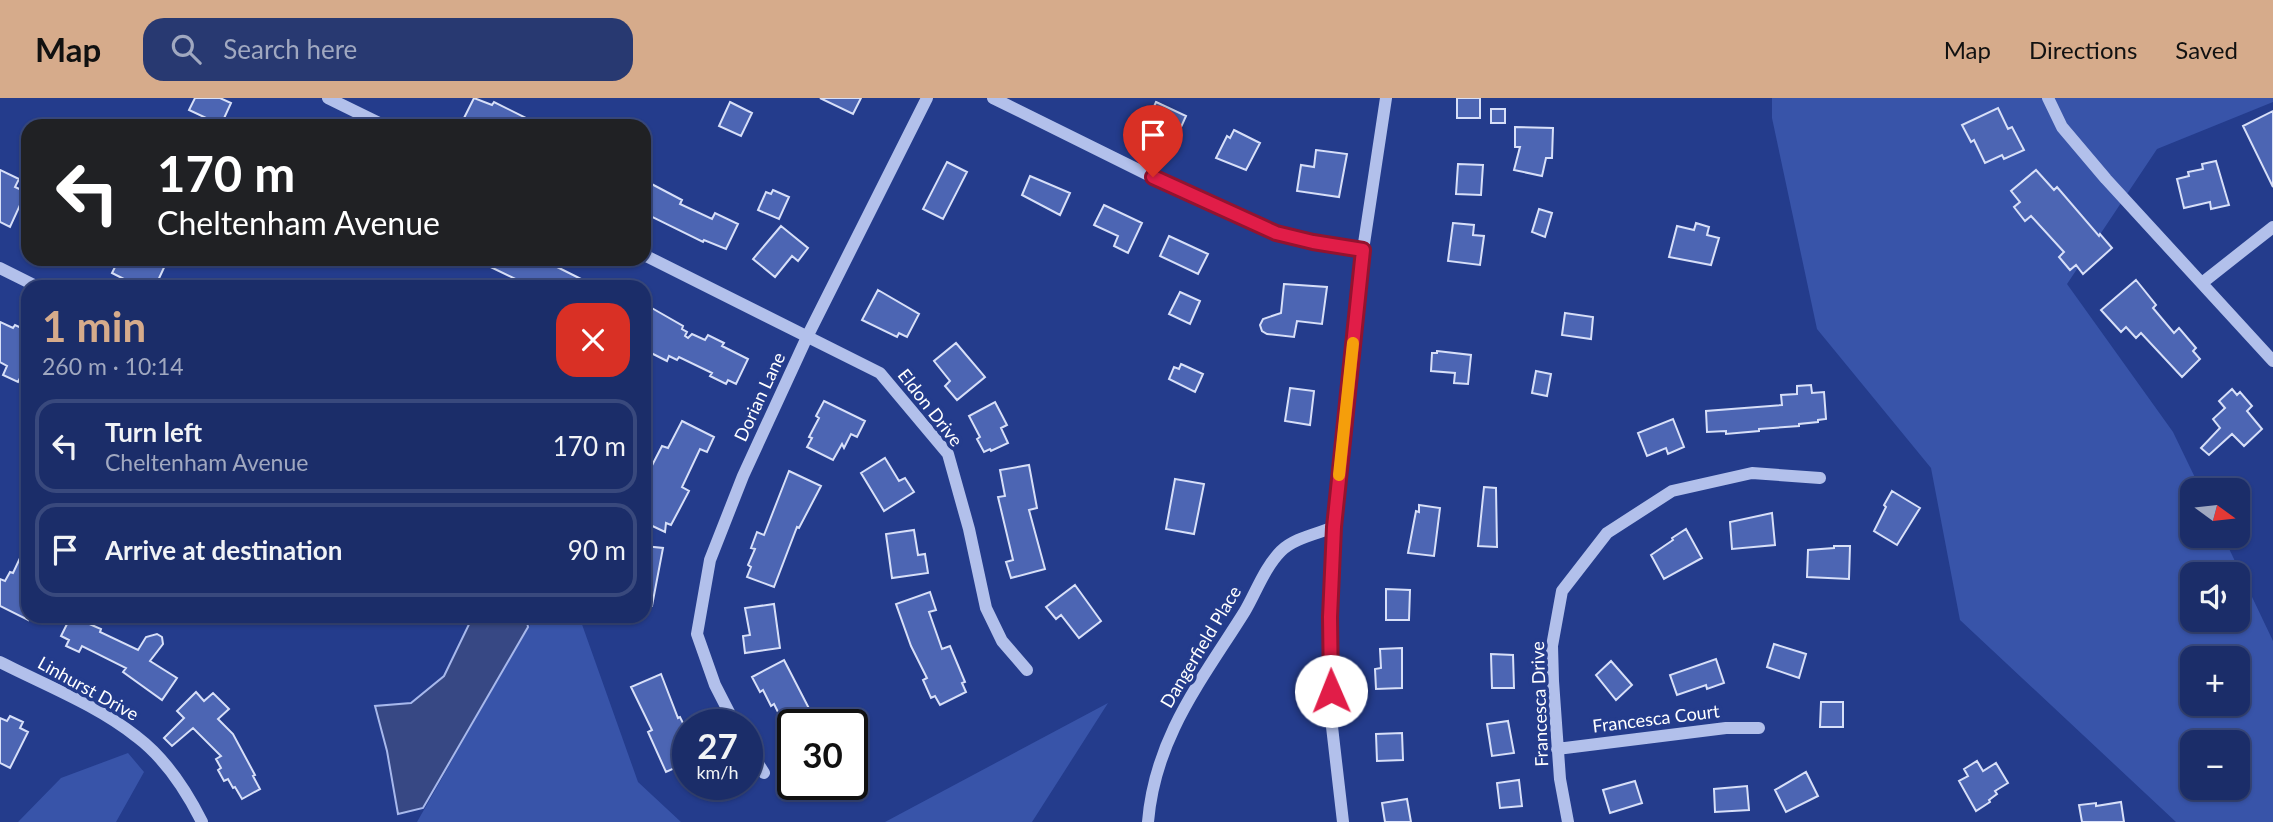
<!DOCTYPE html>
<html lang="en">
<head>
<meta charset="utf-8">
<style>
	:root { --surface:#1b2d69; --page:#283971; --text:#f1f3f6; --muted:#a0a8c0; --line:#39497d; --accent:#d6ab8b }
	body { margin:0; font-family:Lato,sans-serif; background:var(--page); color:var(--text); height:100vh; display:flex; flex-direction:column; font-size:26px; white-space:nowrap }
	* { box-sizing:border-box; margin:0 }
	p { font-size:23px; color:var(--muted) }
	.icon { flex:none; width:38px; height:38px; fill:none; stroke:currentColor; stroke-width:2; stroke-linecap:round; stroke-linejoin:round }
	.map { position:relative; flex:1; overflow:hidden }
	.panel { position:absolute; left:21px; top:182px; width:630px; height:343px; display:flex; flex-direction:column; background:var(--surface); border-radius:21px; box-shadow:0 2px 5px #0004,0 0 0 2px var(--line) }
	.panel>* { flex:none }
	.top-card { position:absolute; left:21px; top:21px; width:630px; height:147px; border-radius:21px; box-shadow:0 2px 5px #0004,0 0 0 2px var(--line); background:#202124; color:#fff; overflow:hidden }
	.needle { width:46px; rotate:105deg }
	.tools { position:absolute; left:2180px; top:380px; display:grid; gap:14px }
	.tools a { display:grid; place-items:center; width:70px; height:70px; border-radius:14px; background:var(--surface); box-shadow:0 2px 5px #0004,0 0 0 2px var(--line); font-size:35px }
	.speed { position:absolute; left:672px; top:611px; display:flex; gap:14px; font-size:35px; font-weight:700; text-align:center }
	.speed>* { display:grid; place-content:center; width:91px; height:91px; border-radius:50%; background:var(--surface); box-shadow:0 2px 5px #0004,0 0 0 2px var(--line); line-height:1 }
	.speed small { font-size:18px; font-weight:400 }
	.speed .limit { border:4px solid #111; border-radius:10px; background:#fff; color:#111 }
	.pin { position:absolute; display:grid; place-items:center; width:60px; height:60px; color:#fff; margin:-72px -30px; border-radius:50% 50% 50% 0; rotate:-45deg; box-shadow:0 0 7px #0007 }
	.pin .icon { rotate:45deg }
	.me { position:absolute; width:77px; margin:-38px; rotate:359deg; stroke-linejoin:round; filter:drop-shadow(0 0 5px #0008) }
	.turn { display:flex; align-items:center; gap:24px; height:147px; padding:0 21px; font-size:32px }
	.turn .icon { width:91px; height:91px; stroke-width:2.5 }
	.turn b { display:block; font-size:49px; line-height:60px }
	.round { display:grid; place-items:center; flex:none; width:74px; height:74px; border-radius:21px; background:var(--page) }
	.summary { display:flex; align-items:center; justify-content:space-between; height:119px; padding:0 21px }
	h1 { font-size:42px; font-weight:700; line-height:52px; color:var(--accent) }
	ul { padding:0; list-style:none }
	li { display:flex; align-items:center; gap:21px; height:94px; margin:0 14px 10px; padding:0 7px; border:4px solid var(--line); border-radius:21px }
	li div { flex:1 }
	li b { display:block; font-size:26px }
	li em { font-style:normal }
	header { display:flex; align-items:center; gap:42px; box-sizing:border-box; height:98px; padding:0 35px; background:var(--accent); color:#111 }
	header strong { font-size:33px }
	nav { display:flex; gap:38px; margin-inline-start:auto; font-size:24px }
	.search { width:490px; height:63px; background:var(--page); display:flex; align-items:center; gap:18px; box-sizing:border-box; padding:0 24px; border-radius:21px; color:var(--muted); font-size:26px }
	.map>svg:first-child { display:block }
	.green { fill:#3854a9; fill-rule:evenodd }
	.water { fill:#374884; stroke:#a7b8ec; stroke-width:2 }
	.building { fill:#4c65b3; stroke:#d7dff8; stroke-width:2 }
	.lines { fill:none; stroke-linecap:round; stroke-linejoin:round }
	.minor { stroke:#b2c0eb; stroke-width:12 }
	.route-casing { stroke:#92132f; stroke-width:18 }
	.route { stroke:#e11d48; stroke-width:12 }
	.slow { stroke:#f59e0b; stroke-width:12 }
	.labels { text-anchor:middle; stroke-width:7; stroke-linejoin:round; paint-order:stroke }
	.street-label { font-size:18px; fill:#fff; stroke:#243c8c }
</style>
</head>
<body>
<header>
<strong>Map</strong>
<div class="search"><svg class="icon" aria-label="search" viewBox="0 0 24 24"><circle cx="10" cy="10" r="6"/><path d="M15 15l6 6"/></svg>Search here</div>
<nav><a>Map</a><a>Directions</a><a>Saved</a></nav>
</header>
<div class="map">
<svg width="2273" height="724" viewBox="0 0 2273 724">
	<rect width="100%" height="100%" fill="#243c8c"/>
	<path class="green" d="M1772,0H2273V4L2157,51L2067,186L2173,334L2201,392H2193V438H2223L2273,543V724H2176L1960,522L1931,370L1817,231L1772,20ZM2193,476H2238V522H2193ZM2193,560H2238V606H2193ZM2193,644H2238V690H2193Z
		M539,518H579L638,684L681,724H417L528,529Z
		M1108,605L1032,724H885Z
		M128,655L144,674L116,724H18L61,680Z"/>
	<path class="water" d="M473,518H526L528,529L423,710L398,716L387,653L375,608L411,605L444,578Z"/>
	<path class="building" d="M195,0H220L231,5L221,27L189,12Z
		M474,0L492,7L494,4L542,28H460Z
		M820,0H861L853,16Z
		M1457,0H1480V20H1457Z
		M730,4L752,15L741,38L719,28Z
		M1156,4L1186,18L1177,38L1146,26Z
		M1998,10L2008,31L2012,29L2024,52L2004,61L2002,57L1985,65L1974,42L1971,44L1962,27Z
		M1491,11H1505V25H1491Z
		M2273,13V89L2243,28Z
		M1515,29L1553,30L1552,60H1546L1542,78L1514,72L1520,49H1515Z
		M1234,32L1260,45L1246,72L1216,60L1227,38L1230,40Z
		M1316,52L1347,56L1339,99L1297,93L1301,67L1314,69Z
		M2216,63L2229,107L2211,111L2210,104L2184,110L2177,81L2189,78L2188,74L2203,71L2202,66Z
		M947,64L967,74L943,121L923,111Z
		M1458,66L1483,67L1481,97L1456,96Z
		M0,72L19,81L15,89L26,94L10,129L0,124Z
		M2036,72L2054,92L2057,89L2099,138L2100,136L2112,150L2083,176L2076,167L2070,172L2059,159L2064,154L2031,118L2025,123L2014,109L2020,104L2011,93Z
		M1030,78L1070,95L1060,117L1022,97Z
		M644,82L682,102L680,106L712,121L715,115L738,126L726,151L704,142L703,144L644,115Z
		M773,92L789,99L779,121L758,112L766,94L771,96Z
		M1104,107L1142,125L1128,155L1114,148L1118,138L1094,127Z
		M1539,111L1552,115L1545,139L1532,134Z
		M1453,125L1474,127L1473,137L1484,138L1480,167L1448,163Z
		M1696,125L1709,129L1707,137L1719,140L1711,167L1669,159L1677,128L1694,132Z
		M781,128L808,150L798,163L792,158L775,179L753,161Z
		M1169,138L1208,156L1198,176L1160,158Z
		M119,161H168L155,189H123L126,182L112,175Z
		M474,161H558L555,168L597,189H532Z
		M2136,182L2156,207L2153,210L2174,235L2179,230L2196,250L2193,253L2200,261L2182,279L2141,235L2136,240L2126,229L2121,234L2101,212Z
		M1284,186L1327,189L1322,226L1297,223L1294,239L1267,236L1262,233L1260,227L1263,221L1281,215Z
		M878,192L919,216L907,239L899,235L897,239L862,222Z
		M1180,194L1200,203L1190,226L1169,216Z
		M650,209L683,228L682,231L687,234L685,238L688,240L692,236L705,242L708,237L724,245L722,248L748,261L736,286L728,282L726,286L710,278L712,275L679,259L677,262L669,258L667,263L649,254L651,250L644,246V221Z
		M1565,215L1593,219L1591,241L1562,237Z
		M0,224L13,230L15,227L28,233V264L18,284L3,277L7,268L0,264Z
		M956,245L985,279L957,302L945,288L950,283L934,263Z
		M1437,253L1471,257L1468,286L1454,285L1455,275L1431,273L1432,255H1437Z
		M1181,266L1203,276L1195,294L1169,281L1174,269L1179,271Z
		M1536,273L1551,276L1547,298L1532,295Z
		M1811,287L1812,295L1824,294L1826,321L1818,322V324L1799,326V328L1759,331V333L1726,336V333L1707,334L1706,313L1782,307L1781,297L1797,296V288Z
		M1290,290L1314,293L1310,327L1285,323Z
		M2232,291L2237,297L2240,294L2252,308L2247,313L2262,331L2244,348L2232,336L2209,357L2201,350L2220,330L2213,321L2225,310L2219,303Z
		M824,303L865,323L857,339L851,336L844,350L842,346L833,362L807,349L812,340L809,339L819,320L816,318Z
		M995,304L1007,327L1001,330L1008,345L991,353L990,351L984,354L977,341L980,339L969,318Z
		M1673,321L1684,349L1668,356L1666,350L1647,358L1638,335Z
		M682,323L714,339L707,354L700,351L682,389L689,393L671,427L666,425L665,434L644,424V383L662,348L668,350Z
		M885,360L899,383L905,380L914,394L884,413L861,375Z
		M1029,367L1037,410L1029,412L1045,471L1011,480L1006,464L1013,462L998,399L1005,398L1000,372Z
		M789,373L821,388L799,430L797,429L774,489L747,479L751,469L748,467L755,451L751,450L757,434L764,437Z
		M1175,381L1204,386L1194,436L1166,431Z
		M1484,389L1496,390L1497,449L1478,448Z
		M1892,393L1920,410L1897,447L1874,433L1886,409L1884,407Z
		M1419,407L1440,410L1434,458L1408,455L1416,413L1419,414Z
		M1772,415L1775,447L1732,451L1730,424Z
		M1686,431L1702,460L1664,481L1651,457L1673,442L1672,440Z
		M914,432L918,457L925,456L928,475L892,480L886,436Z
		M28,443V482L23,493L28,495V522L0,508V481L5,483L10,474L13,475Z
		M644,448L663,450L652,508L644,507Z
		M1834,448H1850L1849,481L1807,479L1808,452L1834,450Z
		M1075,487L1101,523L1079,540L1061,517L1056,521L1046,509Z
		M1386,491L1410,492L1409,522H1386Z
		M930,494L936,512L929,514L942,551L950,548L965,584L962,585L966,594L940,607L935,598L931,600L923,582L927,580L911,548L896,506Z
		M774,506L780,550L745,555L743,538L750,537L745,510Z
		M71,518L101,531L100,534L138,552L146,539L157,536L162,539L163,546L150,563L177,580L162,602L123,574L126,570L82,548L79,554L66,548L69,542L61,538Z
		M1774,546L1806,556L1799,580L1767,569Z
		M1402,550V590L1376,591L1375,571L1381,570L1380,551Z
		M1491,556L1513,557L1514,590H1492Z
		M1716,561L1724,585L1707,591L1706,587L1677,597L1670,577Z
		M784,562L817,626H784L774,606L771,608L763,592L760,594L752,579Z
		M1611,563L1632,587L1616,602L1596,577Z
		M661,576L678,620L680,619L688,635L681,638L688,653V664L666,674L648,634L652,632L631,589Z
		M196,594L204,603L213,595L229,611L218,621L233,636L255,677L253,678L260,691L242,701L235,689L233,690L228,681L224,683L218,672L221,670L216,661L221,658L193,630L172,648L164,640L184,620L177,613Z
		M1821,604H1843V629H1820Z
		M10,618L23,624L20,630L28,634L10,670L0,665V620L7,623Z
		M1508,623L1514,655L1492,658L1487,626Z
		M1402,635L1403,662L1377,663L1376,636Z
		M1977,663L1983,673L1996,665L2008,685L1995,693L1997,696L1989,702L1990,704L1976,713L1959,683L1968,678L1964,671Z
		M1806,674L1818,698L1786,714L1775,692Z
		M1519,682L1522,708L1500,710L1497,685Z
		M1635,683L1642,705L1610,715L1603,692Z
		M1747,688L1749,712L1715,714L1714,691Z
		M1407,701L1411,724H1385L1382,705Z
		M2121,704L2124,724H2082L2079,707L2096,705V708Z"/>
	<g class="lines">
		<path class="minor" d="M328,0L385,28
			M993,0L1191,98L1276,135L1296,141L1363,152
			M2048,0L2062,29L2106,81L2273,263
			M644,157L880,275L948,356L969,431L986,510L1002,543L1027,572
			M0,170L38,189
			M2202,185L2273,129
			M1334,429L1330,519L1331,620L1343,724
			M0,564C45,587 97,607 137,639C166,661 186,692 202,724
			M735,626L715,587L697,536L710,462L743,378L807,239L927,0
			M747,648L764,675
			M1557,651L1726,630H1759
			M1148,724C1155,639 1202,582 1245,513C1256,494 1265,469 1281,453C1294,440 1317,436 1334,429L1363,152L1386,0
			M1568,724L1560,681L1553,583L1552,548L1562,493L1607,435L1672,393L1752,375L1820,380"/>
	</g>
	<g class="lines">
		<defs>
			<path id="route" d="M1153,79L1276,135L1313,144L1363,152L1334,429L1330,519L1331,593"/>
		</defs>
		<use href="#route" class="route-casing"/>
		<use href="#route" class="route"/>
		<path class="slow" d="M1339,377L1353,245"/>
	</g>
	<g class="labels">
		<g class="street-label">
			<text transform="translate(760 299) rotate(-65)" y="6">Dorian Lane</text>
			<text transform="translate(930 310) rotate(52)" y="6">Eldon Drive</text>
			<text transform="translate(1201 549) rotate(-59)" y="6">Dangerfield Place</text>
			<text transform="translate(88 591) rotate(29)" y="6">Linhurst Drive</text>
			<text transform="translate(1540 606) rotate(-92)" y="6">Francesca Drive</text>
			<text transform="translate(1656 621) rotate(-7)" y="6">Francesca Court</text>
		</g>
	</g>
</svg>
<div class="tools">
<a><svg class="needle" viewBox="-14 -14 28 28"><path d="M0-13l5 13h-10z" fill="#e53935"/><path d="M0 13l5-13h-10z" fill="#a0a8c0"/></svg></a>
<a><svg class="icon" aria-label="sound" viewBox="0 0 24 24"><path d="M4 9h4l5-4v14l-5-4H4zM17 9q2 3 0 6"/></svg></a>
<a>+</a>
<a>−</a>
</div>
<div class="speed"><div>27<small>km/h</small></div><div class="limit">30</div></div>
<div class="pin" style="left:1153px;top:79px;background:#d93025"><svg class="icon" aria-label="arrive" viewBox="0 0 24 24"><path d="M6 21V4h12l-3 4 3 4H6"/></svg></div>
<svg class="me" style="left:1331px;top:593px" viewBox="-20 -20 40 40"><circle r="19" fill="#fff"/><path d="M0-13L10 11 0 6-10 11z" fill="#e11d48"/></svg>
<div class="top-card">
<div class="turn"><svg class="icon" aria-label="left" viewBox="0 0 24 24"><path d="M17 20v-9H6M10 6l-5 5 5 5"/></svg><div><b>170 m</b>Cheltenham Avenue</div></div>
</div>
<section class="panel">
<div class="summary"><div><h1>1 min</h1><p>260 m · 10:14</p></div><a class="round" style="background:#d93025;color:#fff"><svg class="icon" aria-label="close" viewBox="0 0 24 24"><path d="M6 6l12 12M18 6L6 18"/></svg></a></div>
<ul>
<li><svg class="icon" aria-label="left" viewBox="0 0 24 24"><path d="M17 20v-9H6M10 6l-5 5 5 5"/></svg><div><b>Turn left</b><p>Cheltenham Avenue</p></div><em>170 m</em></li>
<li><svg class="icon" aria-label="arrive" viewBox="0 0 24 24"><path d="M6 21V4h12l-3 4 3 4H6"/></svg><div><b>Arrive at destination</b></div><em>90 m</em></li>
</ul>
</section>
</div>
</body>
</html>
